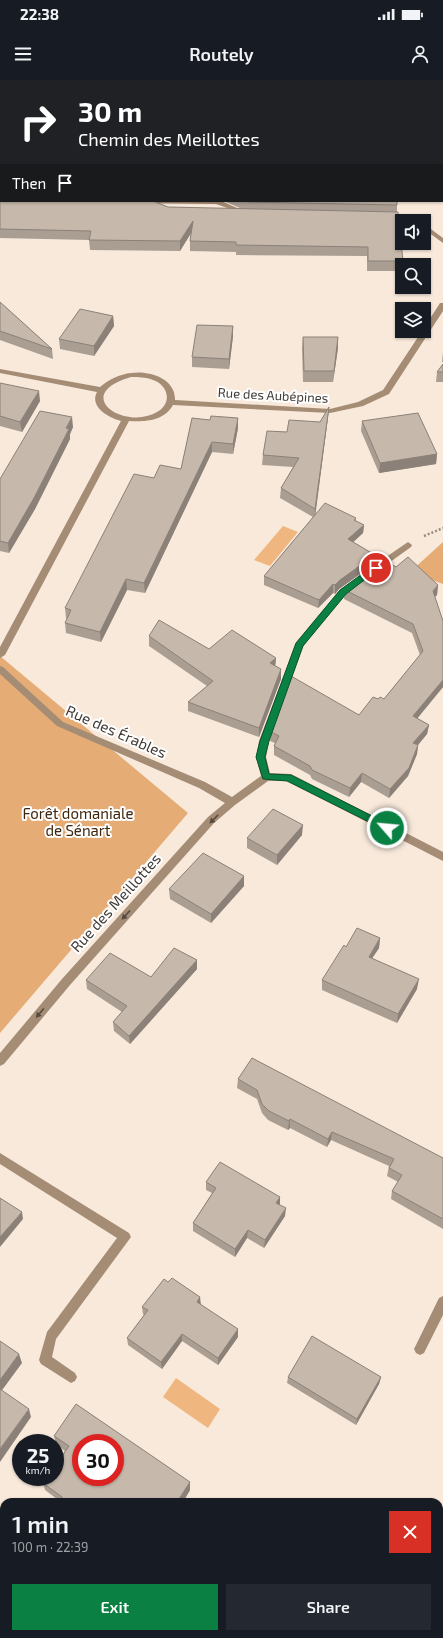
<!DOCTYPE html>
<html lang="en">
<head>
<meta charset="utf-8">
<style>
	:root { --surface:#171b24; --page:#242831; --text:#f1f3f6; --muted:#9ea1a6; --accent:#0b8043 }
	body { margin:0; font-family:"Exo 2",sans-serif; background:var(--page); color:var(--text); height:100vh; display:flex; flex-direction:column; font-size:15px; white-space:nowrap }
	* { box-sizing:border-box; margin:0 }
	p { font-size:13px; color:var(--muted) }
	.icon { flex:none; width:22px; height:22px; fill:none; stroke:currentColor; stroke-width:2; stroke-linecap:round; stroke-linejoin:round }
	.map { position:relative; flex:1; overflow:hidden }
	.side { position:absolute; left:0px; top:1418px; width:443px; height:140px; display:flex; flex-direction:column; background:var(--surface); border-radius:12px 12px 0 0; box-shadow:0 1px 3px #0004 }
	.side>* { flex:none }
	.guide { position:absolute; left:0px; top:0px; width:443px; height:122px; box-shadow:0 1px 3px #0004; background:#202124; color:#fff; overflow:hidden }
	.buttons { position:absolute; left:395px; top:134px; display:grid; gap:8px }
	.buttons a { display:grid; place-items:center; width:36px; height:36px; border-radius:0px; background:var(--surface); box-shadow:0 1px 3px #0004; font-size:20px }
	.speed { position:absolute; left:12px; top:1354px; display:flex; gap:8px; font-size:20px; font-weight:700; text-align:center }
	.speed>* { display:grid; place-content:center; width:52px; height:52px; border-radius:50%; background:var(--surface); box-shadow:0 1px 3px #0004; line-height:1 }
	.speed small { font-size:10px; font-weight:400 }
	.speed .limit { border:6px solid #d22; background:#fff; color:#111 }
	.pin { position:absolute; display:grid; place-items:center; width:34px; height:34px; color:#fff; margin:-17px; border:2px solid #fff; border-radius:50%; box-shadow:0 1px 4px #0007 }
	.me { position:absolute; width:44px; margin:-22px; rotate:297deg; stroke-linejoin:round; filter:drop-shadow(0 0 3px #0008) }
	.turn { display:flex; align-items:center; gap:14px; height:84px; padding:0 12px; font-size:18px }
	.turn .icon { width:52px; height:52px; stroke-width:2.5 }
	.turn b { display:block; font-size:28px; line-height:34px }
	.then { display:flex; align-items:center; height:38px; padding:0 12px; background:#0003; gap:8px; font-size:15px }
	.round { display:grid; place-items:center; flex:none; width:42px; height:42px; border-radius:0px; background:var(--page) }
	.overview { display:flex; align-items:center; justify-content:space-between; height:68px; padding:0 12px }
	h1 { font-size:24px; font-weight:600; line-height:30px }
	.primary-button { display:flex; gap:8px; margin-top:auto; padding:8px 12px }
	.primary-button a { flex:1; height:46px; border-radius:0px; background:var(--accent); color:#fff; font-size:16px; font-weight:600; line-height:46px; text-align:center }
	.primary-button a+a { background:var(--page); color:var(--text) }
	.status { display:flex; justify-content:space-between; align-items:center; height:28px; padding:0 20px; background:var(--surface); direction:ltr }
	.status svg { height:11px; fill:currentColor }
	header { display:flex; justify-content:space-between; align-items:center; height:52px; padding:0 12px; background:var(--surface); font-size:18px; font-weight:600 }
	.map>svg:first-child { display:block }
	.forest { fill:#e6ac76 }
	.water { fill:#f0b67f }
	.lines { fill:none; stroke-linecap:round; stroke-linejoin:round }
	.path-far1 { stroke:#958b82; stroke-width:2; stroke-dasharray:1.5 1.5; stroke-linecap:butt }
	.path { stroke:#958b82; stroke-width:2.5; stroke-dasharray:2 2; stroke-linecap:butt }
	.minor { fill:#a58c75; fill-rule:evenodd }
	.wall { fill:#aa9e93 }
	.shaded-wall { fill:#8b8178 }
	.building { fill:#c6b8ab; stroke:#8b8178; fill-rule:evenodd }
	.oneway { fill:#554b43 }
	.route { fill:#0b8043; stroke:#07532c }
	.labels { text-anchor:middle; stroke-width:4; stroke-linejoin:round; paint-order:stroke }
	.far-street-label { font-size:13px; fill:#413b36; stroke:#fff }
	.street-label { font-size:15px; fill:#413b36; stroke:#fff }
	.park-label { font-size:15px; fill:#3d260e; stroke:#fff }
</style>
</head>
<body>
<div class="status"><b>22:38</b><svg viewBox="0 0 49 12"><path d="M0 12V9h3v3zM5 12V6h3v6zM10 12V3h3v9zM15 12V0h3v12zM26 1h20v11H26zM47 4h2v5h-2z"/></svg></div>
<header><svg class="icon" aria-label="menu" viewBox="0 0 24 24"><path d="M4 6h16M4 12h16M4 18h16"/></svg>Routely<svg class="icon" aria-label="person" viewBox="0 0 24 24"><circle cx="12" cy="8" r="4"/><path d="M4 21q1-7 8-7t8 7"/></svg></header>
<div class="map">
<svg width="443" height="1558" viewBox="0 0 443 1558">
	<rect width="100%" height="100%" fill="#f8e9db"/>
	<path class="forest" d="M443,462V504L410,492Z
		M0,576L188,733L0,953Z"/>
	<path class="water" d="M283,446L298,452L270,486L254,480Z
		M176,1298L220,1329L208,1348L163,1317Z"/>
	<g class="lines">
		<path class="path-far1" d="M418,0H443"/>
		<path class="path" d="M424,456L443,448"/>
		<path class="minor" d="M120,121H221L249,133L244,134L216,124L123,123Z
			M386,135L402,136L415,141L384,138V136Z
			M424,144L443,158V163L424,149Z
			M440,223H443V231L389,314L363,326L330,333L173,325C164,341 145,342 129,341L5,575L0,578V567L121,341C109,338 89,327 97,312L0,293V289L100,307C108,300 120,294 131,293C148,290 176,298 175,320L330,329L358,322L383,310L422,251H424V248ZM131,297C138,297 146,297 153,300C168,305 173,323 157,332C125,351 70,315 131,297Z
			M408,462L412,465L411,467L379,490H373L372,488L373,486Z
			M354,501L358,504L346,514L303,566L269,661L266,677L270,693L291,694L443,772V781L287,701H268L235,725L214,743L70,905L4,984L0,986V973L62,899L208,737L225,723L199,708L57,646L0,594V586L3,587L63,642L205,702L232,717L261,696L256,677L259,661L296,563L340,510Z
			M0,1073L129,1153L131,1157L56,1259L52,1277L75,1293L77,1297L75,1301L71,1303L41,1284L39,1280L47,1252L117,1158L0,1084Z
			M443,1216V1235L424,1273L420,1275L416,1273L414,1269L416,1265L439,1218Z"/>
	</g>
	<path class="wall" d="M0,59H1V121L168,127L242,129L224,121H397V132L403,181V185H402V191H367V176L236,175V172L190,171V161L191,153L180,171L90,170L89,160L0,158Z
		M442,85H443V121H442Z
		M0,222L52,269L53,279L0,260Z
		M113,236L114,246L94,276L60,269L59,259Z
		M233,246V256L229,289L192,287V277Z
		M303,257H338V268L333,302H303L302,268Z
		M443,272V282H442Z
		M443,284V302H436L437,292Z
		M0,303L40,321L22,352L0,346Z
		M329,327L328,337L315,435L356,438V441L364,445L363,453L353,462L375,475L374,484L339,509L335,514L333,513L318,528L264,505V496L313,437L280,418L281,408L293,387L262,385L263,375L287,352L320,342Z
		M192,338L238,348L233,374L212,372L145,513L127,510L101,562L66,553L65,543L67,539L66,538L65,528L154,398L181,389Z
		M362,341L437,374L436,384L379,393L361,351Z
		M73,347L70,354V359L35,429L9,473L0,471V399Z
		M396,487L438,505L437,515L435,517L443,607L417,638L429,645L427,654L418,665L417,674L408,696L389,718L361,702L349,717L312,699L310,695L274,675V666L275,663L270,661L271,652L359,635L378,619H384L420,575L412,553L344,519L345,510Z
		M149,556L209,569L276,578L275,586L281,589V599L259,657L188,631V622L207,606L149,566Z
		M302,755L277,785L247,768V758Z
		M244,806L211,843L170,819L169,809Z
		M380,858L379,868L372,878L417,909L397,943L322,910V900L346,867Z
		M197,880V889L130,964L114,951L113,942L122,932L87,909L86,900L151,897Z
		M238,999L443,1078V1149L391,1119L392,1111L398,1102L387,1096L389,1086L331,1060L327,1067L290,1048L288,1050L268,1040L262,1033L257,1019L237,1008Z
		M206,1102L280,1117V1125L285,1136L264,1168L247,1158L235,1177L193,1151V1143L212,1113L206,1110Z
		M168,1202L200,1217V1224L238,1257L218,1285L182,1261L162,1289L128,1265L127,1258L144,1235L143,1234L142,1227Z
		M288,1297H381L379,1304L356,1345L287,1303Z
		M54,1356L190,1402V1410L183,1422H61L45,1410L43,1403L65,1371L56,1364Z
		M250,1554H331L329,1558H255Z"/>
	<path class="shaded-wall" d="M193,141V150L180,171V161Z
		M113,236L114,246L94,276V266Z
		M233,246V256L229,289V279Z
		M338,257V268L333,302L334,291Z
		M39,311L40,321L22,352L20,342Z
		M329,327L328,337L315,438V429Z
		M72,337L73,347L70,354V359L35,429L9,473L8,463Z
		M238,338V348L233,374V364Z
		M212,362V372L145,513L144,503Z
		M437,374L436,384L379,393L380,383Z
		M364,445L363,453L347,468L348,459Z
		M375,475L374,484L339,509L335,514V505L340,500Z
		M126,499L127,510L101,562L100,552Z
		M333,504V513L318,528L319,520Z
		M438,505L437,515L431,520L433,511Z
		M276,578L275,588L270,583Z
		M281,589V599L259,657V648Z
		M443,600V607L412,645L413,636Z
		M429,645L427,654L412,672L413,663Z
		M418,665L417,674L408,696L389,718L390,709Z
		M362,693L361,702L349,717L350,708Z
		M303,745L302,755L277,785V775Z
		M244,796V806L211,843V834Z
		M380,858L379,868L367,886L369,877Z
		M197,880V889L130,964L129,956Z
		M419,899L417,909L397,943L398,934Z
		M290,1039V1048L288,1050L289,1041Z
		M332,1052L331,1060L327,1067L328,1059Z
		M280,1117V1125L276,1123Z
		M286,1128L285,1136L264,1168L265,1160Z
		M22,1132L23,1139L0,1167V1157Z
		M248,1150L247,1158L235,1177V1169Z
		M200,1217L201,1225L197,1222Z
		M238,1249V1257L218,1285V1278Z
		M182,1254V1261L162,1289L161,1282Z
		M19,1274L22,1283L0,1313V1300Z
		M381,1297L379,1304L356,1345L357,1339Z
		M29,1329L31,1337L0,1382V1369Z
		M190,1402V1410L183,1422H177Z
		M329,1554H331L329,1558H327Z"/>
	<path class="building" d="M0,59H1V107V106L0,107Z
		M442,85H443V111H442Z
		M0,112H1V121H153L168,127L398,132L403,181H368V167L236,165V162L190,161L193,141L180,161L89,160L91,151L0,149Z
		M246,121H397V125L248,122Z
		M0,222L52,269L0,251Z
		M80,229L113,236L94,266L59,259Z
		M197,245L233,246L229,279L192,277Z
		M303,257H338L334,291H304Z
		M443,284V292H437Z
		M0,303L39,311L20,342L0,336Z
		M329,327L315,429L281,408L299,378L263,375L267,351L287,352L289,340L320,342Z
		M40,331L72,337L66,348L69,349L34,418L8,463L0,461V399Z
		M418,333L437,374L380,383L362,341Z
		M211,336L238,338L233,364L212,362L144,503L126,499L100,552L65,543L71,530L65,528L134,394L154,398L160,385L181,389L192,338L210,340Z
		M325,423L356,438L354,440L364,445L348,459L375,475L340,500L335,505L333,504L319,520L264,496Z
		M408,477L438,505L433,511L443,541V600L413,636L429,645L413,663L418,665L409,688L390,709L362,693L350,708L312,690L310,686L274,666L279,656L271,652L291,596L359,635L373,617L378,619L380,617L384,619L423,571L413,544L345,510L384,480L396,487Z
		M159,540L209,569L232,550L276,578L270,583L281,589L259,648L188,622L213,601L149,556Z
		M273,729L303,745L277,775L247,758Z
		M203,773L244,796L211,834L169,809Z
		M357,848L380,858L369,877L419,899L398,934L322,900L344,865L346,867Z
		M174,868L197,880L129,956L113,942L127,926L86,900L110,873L151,897Z
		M252,978L443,1078V1139L392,1111L402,1095L389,1088L394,1079L332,1052L328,1059L290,1039L289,1041L269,1031L262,1024L257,1010L238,999Z
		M220,1082L280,1117L276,1123L286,1128L265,1160L248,1150L235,1169L193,1143L216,1108L206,1102Z
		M0,1118L22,1132L0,1157Z
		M172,1198L200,1217L197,1222L238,1249L218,1278L182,1254L161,1282L127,1258L148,1230L142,1227L164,1199L168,1202Z
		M312,1256L381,1297L357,1339L288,1297Z
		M0,1261L19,1274L0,1300Z
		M0,1309L29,1329L0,1369Z
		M76,1324L190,1402L177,1422H62V1417L43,1403L47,1397H55V1386L69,1366L54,1356ZM81,1363H115V1397H81Z
		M442,1490L443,1491V1558H409L411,1554H439V1497Z
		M119,1554H133L139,1558H116Z
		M256,1554H329L327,1558H260Z"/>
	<defs><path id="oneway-solid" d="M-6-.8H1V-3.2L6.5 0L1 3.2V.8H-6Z"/></defs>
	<g class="oneway">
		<use href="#oneway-solid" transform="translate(214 739) rotate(135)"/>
		<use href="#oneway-solid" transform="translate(126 835) rotate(132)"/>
		<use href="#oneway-solid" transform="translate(40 933) rotate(130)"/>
	</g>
	<path class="route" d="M373,486H379L380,488L346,514L303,566L269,661L265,677L269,694L291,695L390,745L391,748L387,751L287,701L263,699L256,677L260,661L296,563L340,510Z"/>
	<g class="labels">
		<g class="far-street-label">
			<text transform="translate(273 315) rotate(3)" y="5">Rue des Aubépines</text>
		</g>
		<g class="street-label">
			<text transform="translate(116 652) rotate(24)" y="5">Rue des Érables</text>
			<text transform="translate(116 823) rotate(-48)" y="5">Rue des Meillottes</text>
		</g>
		<g class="park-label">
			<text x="78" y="739">Forêt domaniale<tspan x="78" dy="17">de Sénart</tspan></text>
		</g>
	</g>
</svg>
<div class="buttons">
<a><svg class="icon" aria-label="sound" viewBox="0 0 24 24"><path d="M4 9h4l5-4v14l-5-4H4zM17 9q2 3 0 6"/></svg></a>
<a><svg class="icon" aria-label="search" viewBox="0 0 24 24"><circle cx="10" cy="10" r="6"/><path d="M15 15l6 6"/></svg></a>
<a><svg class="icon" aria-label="layers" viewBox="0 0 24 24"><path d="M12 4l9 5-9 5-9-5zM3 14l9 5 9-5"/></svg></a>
</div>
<div class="speed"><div>25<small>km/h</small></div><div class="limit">30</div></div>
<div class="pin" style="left:376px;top:488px;background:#d93025"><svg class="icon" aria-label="arrive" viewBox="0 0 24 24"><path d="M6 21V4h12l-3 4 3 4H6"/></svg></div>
<svg class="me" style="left:387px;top:748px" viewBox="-20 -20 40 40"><circle r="17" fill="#0b8043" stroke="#fff" stroke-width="3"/><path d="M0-11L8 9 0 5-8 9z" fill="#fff"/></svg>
<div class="guide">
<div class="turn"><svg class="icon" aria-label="right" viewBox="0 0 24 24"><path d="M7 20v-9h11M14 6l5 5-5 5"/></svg><div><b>30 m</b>Chemin des Meillottes</div></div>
<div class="then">Then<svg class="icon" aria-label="arrive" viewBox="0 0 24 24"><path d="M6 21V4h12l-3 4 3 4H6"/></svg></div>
</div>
<section class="side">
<div class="overview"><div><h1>1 min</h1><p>100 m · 22:39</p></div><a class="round" style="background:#d93025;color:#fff"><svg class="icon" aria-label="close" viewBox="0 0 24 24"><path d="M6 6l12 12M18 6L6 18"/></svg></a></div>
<div class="primary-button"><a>Exit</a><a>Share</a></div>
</section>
</div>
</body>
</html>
